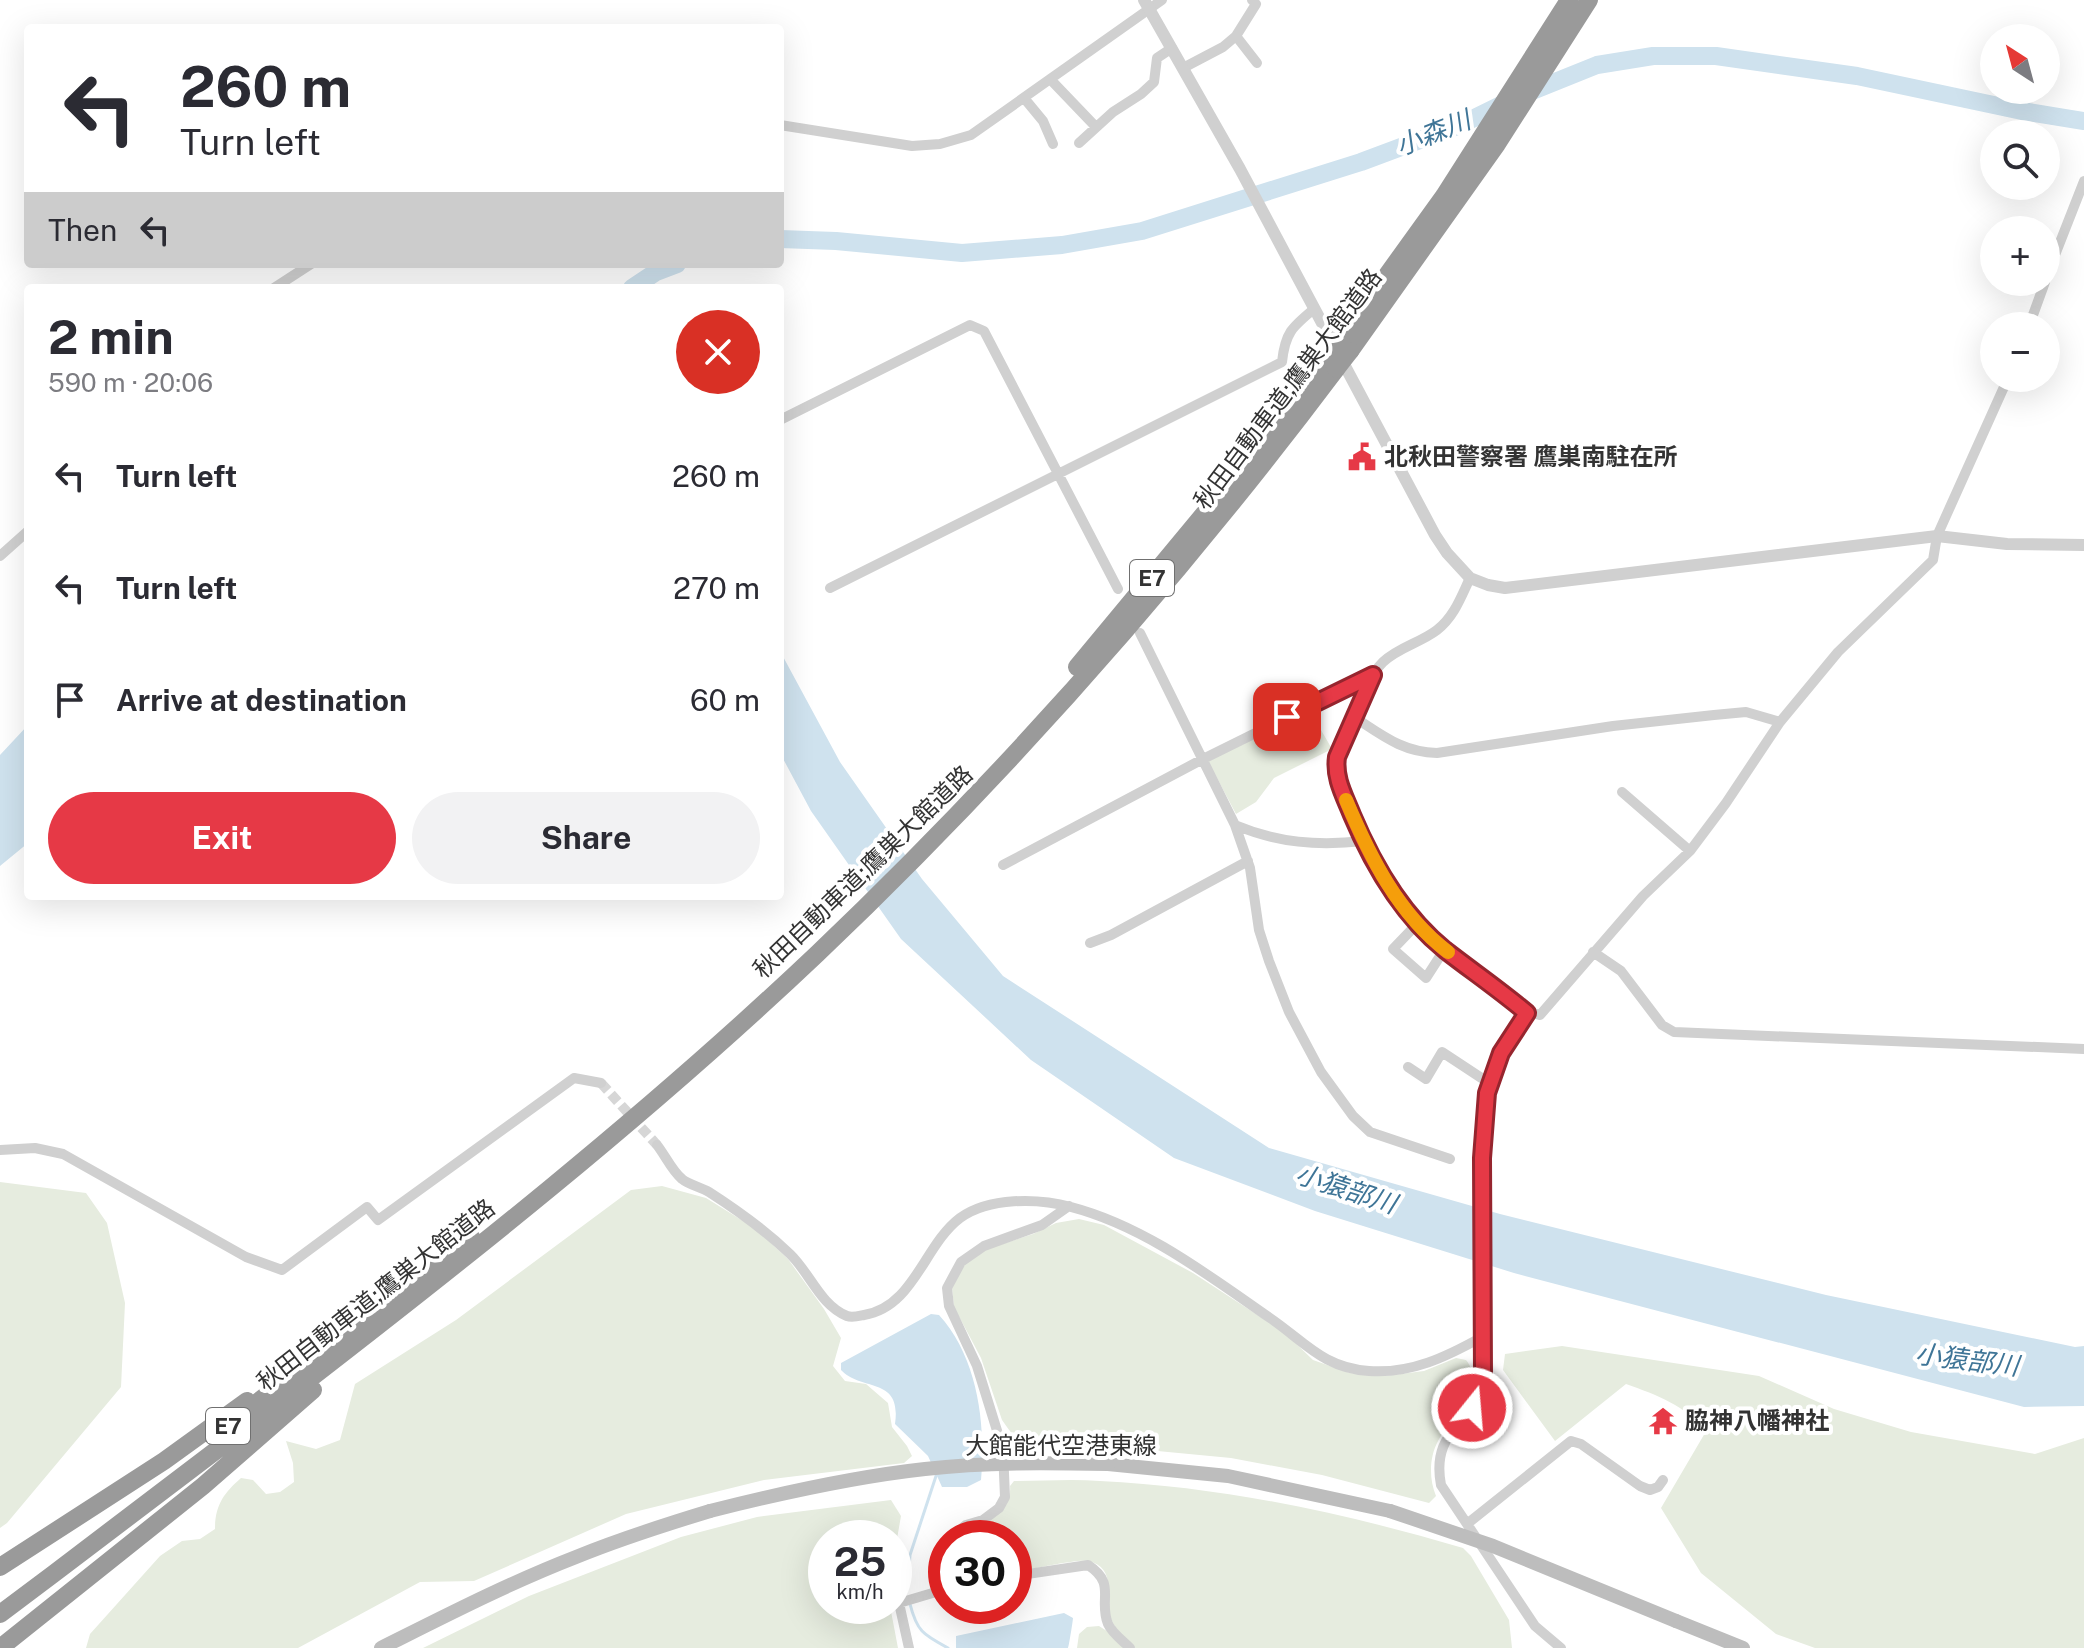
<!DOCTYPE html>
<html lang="en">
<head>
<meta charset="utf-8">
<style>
	:root { --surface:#fff; --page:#f2f2f3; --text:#2b2b33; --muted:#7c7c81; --accent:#e63946 }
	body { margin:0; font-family:"Public Sans","Noto Sans JP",sans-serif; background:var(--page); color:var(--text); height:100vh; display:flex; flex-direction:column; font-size:30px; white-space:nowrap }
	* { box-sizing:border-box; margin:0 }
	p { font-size:26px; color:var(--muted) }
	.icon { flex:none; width:44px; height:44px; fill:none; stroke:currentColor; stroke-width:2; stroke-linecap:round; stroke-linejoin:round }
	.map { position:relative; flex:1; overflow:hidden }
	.panel { position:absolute; left:24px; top:284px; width:760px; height:616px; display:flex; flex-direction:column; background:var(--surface); border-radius:8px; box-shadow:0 8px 32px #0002 }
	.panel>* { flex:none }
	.banner { position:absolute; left:24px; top:24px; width:760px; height:244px; border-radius:8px; box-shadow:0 8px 32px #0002; background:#fff; color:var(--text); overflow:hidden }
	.needle { width:52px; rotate:324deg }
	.fabs { position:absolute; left:1980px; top:24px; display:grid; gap:16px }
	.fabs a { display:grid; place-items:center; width:80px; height:80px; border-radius:50%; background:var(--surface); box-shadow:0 8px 32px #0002; font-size:40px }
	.speed { position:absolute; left:808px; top:1520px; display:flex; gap:16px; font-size:40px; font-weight:700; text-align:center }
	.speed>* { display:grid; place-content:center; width:104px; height:104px; border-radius:50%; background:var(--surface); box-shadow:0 8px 32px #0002; line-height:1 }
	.speed small { font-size:20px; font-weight:400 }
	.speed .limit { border:12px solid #d22; background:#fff; color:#111 }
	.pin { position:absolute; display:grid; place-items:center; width:68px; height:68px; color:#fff; margin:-34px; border-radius:16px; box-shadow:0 4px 12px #0006 }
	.me { position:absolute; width:88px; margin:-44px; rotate:17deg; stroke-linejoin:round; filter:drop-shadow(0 0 6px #0008) }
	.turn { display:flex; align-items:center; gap:28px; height:168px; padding:0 24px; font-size:36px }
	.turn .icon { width:104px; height:104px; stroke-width:2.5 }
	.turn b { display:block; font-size:56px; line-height:68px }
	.then { display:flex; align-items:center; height:76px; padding:0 24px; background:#0003; gap:16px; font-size:30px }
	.round { display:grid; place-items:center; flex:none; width:84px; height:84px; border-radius:42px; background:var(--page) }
	.head { display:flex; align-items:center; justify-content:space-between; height:136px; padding:0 24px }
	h1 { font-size:48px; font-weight:700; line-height:60px }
	.button { display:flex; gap:16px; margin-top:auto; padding:16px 24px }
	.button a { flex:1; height:92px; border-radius:48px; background:var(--accent); color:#fff; font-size:32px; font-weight:700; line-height:92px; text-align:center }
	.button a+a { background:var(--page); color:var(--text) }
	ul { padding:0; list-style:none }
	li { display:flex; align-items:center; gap:24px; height:112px; padding:0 24px }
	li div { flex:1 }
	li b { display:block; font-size:30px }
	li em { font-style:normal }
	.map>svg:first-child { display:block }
	.green { fill:#e6ecdf }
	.water { fill:#cfe2ee }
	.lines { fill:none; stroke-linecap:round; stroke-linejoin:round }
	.stream { stroke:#cfe2ee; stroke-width:3 }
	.river { stroke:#cfe2ee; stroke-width:18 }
	.minor-tunnel { stroke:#d6d6d6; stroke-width:10; stroke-dasharray:10 5; stroke-linecap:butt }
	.minor { stroke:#d0d0d0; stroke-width:10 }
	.tertiary { stroke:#d0d0d0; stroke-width:12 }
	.secondary { stroke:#bdbdbd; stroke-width:14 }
	.motorway { stroke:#9a9a9a; stroke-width:18 }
	.secondary-bridge { stroke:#bdbdbd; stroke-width:14 }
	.motorway-bridge { stroke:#9a9a9a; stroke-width:18 }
	.route-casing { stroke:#96252e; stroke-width:20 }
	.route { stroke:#e63946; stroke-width:14 }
	.slow { stroke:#f59e0b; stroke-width:14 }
	.labels { text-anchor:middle; stroke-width:8; stroke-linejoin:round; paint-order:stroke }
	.shield { fill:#fff; stroke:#707070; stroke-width:2 }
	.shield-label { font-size:22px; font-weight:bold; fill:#333 }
	.street-label { font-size:24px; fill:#333; stroke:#fff }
	.poi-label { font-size:24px; font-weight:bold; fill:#333; stroke:#fff; text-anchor:start }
	.water-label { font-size:26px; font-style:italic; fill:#3f7597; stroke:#fff }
</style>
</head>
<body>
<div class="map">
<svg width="2084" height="1648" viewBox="0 0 2084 1648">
	<rect width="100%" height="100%" fill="#fff"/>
	<path class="green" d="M1310,711L1332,749L1274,778L1256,802L1236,814L1208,761Z
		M0,1182L86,1193L107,1223L125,1303L121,1387L7,1523L0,1528Z
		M662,1186L706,1198L756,1229L788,1259L824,1309L841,1338L833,1366L845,1381L866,1384L888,1403L892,1427L907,1446L912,1456L904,1463L764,1480L626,1514L474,1581L420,1582L298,1648H86L90,1634L160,1556L182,1541L200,1539L215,1529C215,1505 224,1493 241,1478L253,1480L266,1494L280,1492L294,1482L293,1463L286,1441L316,1449L340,1440L355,1384L456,1320L631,1190Z
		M1079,1219L1104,1225L1193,1273L1285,1333L1313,1360L1350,1373L1385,1376L1424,1371L1456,1358L1466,1360C1490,1391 1451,1416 1438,1441C1429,1458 1429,1479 1436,1496L1429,1503L1322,1475L1231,1458L1126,1448L1031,1449L1014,1437L1002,1420L981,1358L954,1307L952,1288L963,1265L984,1250L1033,1234L1056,1223Z
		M1562,1346L1759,1376L1834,1409L1911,1432L2035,1454L2084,1438V1648H1815L1776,1634L1701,1573L1661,1508L1705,1433C1687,1405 1656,1395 1626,1384L1555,1441L1503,1370L1505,1354Z
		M1014,1481C1043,1481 1072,1479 1100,1481C1223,1487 1345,1513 1463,1548L1471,1556L1509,1620L1512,1648H1135C1127,1640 1115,1630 1111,1619C1105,1600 1118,1567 1088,1561C1075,1559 1030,1570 1014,1572V1538H957C976,1523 1013,1514 1010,1486Z
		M891,1500L901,1516L894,1556V1538H826V1606H890L898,1648H423L529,1596L681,1537L757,1517Z
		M1099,1626L1113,1635L1123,1648H1077L1079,1634L1087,1627Z"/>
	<path class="water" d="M780,651L840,762L922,879L1003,976L1269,1148L1500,1214L1826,1295L2075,1347L2084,1346V1406L2024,1407L1514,1273L1315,1211L1174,1158L1031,1060L901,939L811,811L780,753Z
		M28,725V843L0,866V755Z
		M931,1314L939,1315C978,1358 986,1424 981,1480L967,1487H942L928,1456L895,1424C902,1376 862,1392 841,1370V1363Z
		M1064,1613L1073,1618C1073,1620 1069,1646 1068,1648H956V1636Z"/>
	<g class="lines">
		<path class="stream" d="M908,1584L910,1555L937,1473
			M910,1604C917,1632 924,1635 948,1648"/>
		<path class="river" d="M780,239L836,241L962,253L1062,245L1142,231L1361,162L1460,125L1515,98L1597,65L1653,56H1716L1857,76L2022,111L2084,121
			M632,288L656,272L677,264"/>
		<path class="minor-tunnel" d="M601,1083L657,1145"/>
		<path class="minor" d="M1252,0L1256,4L1236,36L1257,63
			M1183,68L1223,47L1236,36
			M1050,79L1095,126
			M1024,98L1043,121L1053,144
			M780,125L912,146L940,144L971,135L1162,0
			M1079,143L1113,112L1141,94L1154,82L1157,58L1172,48
			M2046,278L2084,181
			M274,288L311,264
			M2029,326L2045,282
			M780,420L970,325L984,331L1118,589
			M0,556L28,531
			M1470,578C1461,597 1454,617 1437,630C1420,643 1399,647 1383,662C1365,679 1348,732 1337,757C1331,797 1390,894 1418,925C1438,946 1462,960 1485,978C1502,991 1518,1011 1540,1015L1643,896L1690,851L1726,803L1780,722L1838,652L1933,560L1937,536L2008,378
			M830,588L1282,362C1285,333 1292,327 1314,309
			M1140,633L1235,825L1250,868L1259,930L1269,961L1289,1012L1321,1072L1353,1116L1370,1132L1450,1159
			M1354,717C1382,735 1402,752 1437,753L1613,726L1714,715L1746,712L1780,722
			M1622,792L1690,851
			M1235,825C1278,843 1318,846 1364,841
			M1003,865L1201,760L1373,675
			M1417,924L1393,949L1426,978L1444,950
			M1090,943L1111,935L1248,861
			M1593,952L1621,971L1662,1025L1674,1032L2084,1049
			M1527,1013L1501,1053L1492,1070L1487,1093L1482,1158L1483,1374C1476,1425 1430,1427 1441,1485L1535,1626L1561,1648
			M1408,1067L1426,1079L1442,1052L1489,1083
			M657,1145C665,1155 672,1171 682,1179C689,1185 701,1187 709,1192C737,1210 766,1231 790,1254C810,1273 820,1305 847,1316C852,1318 859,1316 864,1315C914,1307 924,1245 960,1218C989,1197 1038,1198 1071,1207C1144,1226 1208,1275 1270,1318C1304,1341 1323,1368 1369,1371C1411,1374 1446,1357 1482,1337
			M0,1150L35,1148L63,1154L246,1257L282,1270L367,1207L378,1220L574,1078L601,1083
			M1467,1524L1571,1441L1581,1444L1640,1486L1650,1490L1658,1487L1663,1480
			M950,1538L966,1525L983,1520L999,1508L1005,1497L1003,1450L977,1366L949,1306L947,1288L961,1262L984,1246L1042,1225L1069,1206
			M946,1543L943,1550L946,1570
			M1014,1576L1088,1565C1117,1584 1098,1599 1108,1624C1112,1633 1123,1641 1130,1648
			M909,1648L899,1603L946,1589"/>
		<path class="tertiary" d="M1144,0L1240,169L1435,535L1447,553L1470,578L1488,585L1505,588L1937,536L2007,544L2084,545"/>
		<path class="secondary" d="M1108,1464L1228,1476L1390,1511
			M1676,1621L1743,1648
			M381,1648C445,1616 509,1583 576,1557C620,1539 664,1525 710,1511"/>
		<path class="motorway" d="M1341,339L1444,196L1569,0
			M1350,351L1497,144L1589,0
			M1077,667L1223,491L1327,359
			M241,1415L471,1237
			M0,1567L164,1461L247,1401
			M0,1614C91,1546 181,1477 272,1408C459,1264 645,1117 817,954C1006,774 1179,578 1336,369
			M0,1648L203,1486L313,1390"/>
		<path class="secondary-bridge" d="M710,1511C781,1493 852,1477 925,1469C986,1462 1047,1463 1108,1464
			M1390,1511L1493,1546L1676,1621"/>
		<path class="motorway-bridge" d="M1327,359L1341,339
			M1336,369L1350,351"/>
	</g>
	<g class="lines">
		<defs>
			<path id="route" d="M1287,717L1373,675L1337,757C1334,778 1344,795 1352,815C1373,865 1402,915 1445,950C1472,971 1501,991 1527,1013L1501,1053L1487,1093L1482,1158L1483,1374L1481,1390L1472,1408"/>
		</defs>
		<use href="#route" class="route-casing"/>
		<use href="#route" class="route"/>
		<path class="slow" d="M1346,800C1370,857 1398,914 1448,952"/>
	</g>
	<defs>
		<symbol id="civic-bare" viewBox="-9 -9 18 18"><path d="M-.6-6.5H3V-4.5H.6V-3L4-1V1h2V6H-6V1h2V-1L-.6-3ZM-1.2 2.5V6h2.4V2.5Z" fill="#e63946" stroke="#fff" stroke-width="2.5" paint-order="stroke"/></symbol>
		<symbol id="temple-bare" viewBox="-9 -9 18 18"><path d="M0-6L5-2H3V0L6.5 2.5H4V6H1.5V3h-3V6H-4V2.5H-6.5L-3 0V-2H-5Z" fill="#e63946" stroke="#fff" stroke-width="2.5" paint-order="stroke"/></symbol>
	</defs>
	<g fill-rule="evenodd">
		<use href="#civic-bare" x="1342" y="437" width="40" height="40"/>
		<use href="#temple-bare" x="1643" y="1401" width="40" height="40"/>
	</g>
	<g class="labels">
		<g class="shield">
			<rect x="1130" y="560" width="44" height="36" rx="6"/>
			<rect x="206" y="1408" width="44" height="36" rx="6"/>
		</g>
		<g class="shield-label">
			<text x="1152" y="586">E7</text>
			<text x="228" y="1434">E7</text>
		</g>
		<g class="street-label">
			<text transform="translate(1288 389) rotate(-53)" y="8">秋田自動車道;鷹巣大館道路</text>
			<text transform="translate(863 872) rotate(-44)" y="8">秋田自動車道;鷹巣大館道路</text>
			<text transform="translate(376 1295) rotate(-38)" y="8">秋田自動車道;鷹巣大館道路</text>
			<text x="1061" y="1454">大館能代空港東線</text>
		</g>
		<g class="poi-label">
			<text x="1384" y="465">北秋田警察署 鷹巣南駐在所</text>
			<text x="1685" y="1429">脇神八幡神社</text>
		</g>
		<g class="water-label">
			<text transform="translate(1433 133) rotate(-22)" y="9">小森川</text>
			<text transform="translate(1346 1189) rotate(18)" y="9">小猿部川</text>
			<text transform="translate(1967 1360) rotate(7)" y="9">小猿部川</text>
		</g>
	</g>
</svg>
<div class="fabs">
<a><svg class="needle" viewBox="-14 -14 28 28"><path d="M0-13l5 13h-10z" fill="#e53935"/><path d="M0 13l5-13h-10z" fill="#7c7c81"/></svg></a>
<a><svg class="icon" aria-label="search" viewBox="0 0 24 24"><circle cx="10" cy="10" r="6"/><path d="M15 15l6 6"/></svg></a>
<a>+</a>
<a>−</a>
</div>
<div class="speed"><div>25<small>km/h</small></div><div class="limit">30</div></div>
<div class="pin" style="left:1287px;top:717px;background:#d93025"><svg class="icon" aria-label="arrive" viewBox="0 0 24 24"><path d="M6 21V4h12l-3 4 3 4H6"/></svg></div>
<svg class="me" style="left:1472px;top:1408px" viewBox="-20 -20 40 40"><circle r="17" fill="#e63946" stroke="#fff" stroke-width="3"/><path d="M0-11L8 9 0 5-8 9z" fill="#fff"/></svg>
<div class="banner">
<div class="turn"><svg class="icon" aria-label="left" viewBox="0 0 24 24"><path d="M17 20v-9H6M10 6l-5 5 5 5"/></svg><div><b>260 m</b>Turn left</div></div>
<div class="then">Then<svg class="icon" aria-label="left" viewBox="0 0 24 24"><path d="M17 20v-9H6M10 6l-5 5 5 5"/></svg></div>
</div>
<section class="panel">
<div class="head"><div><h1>2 min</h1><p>590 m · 20:06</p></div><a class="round" style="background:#d93025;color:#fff"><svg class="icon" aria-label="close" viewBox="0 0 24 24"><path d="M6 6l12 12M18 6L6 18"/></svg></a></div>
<ul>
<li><svg class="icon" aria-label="left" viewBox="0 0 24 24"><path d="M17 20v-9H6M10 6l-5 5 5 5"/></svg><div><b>Turn left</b></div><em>260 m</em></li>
<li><svg class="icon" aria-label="left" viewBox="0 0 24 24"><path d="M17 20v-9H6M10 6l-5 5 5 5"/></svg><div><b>Turn left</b></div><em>270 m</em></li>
<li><svg class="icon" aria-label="arrive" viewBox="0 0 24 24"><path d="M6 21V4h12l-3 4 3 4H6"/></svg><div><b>Arrive at destination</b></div><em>60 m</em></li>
</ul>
<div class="button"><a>Exit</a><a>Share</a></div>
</section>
</div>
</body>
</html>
